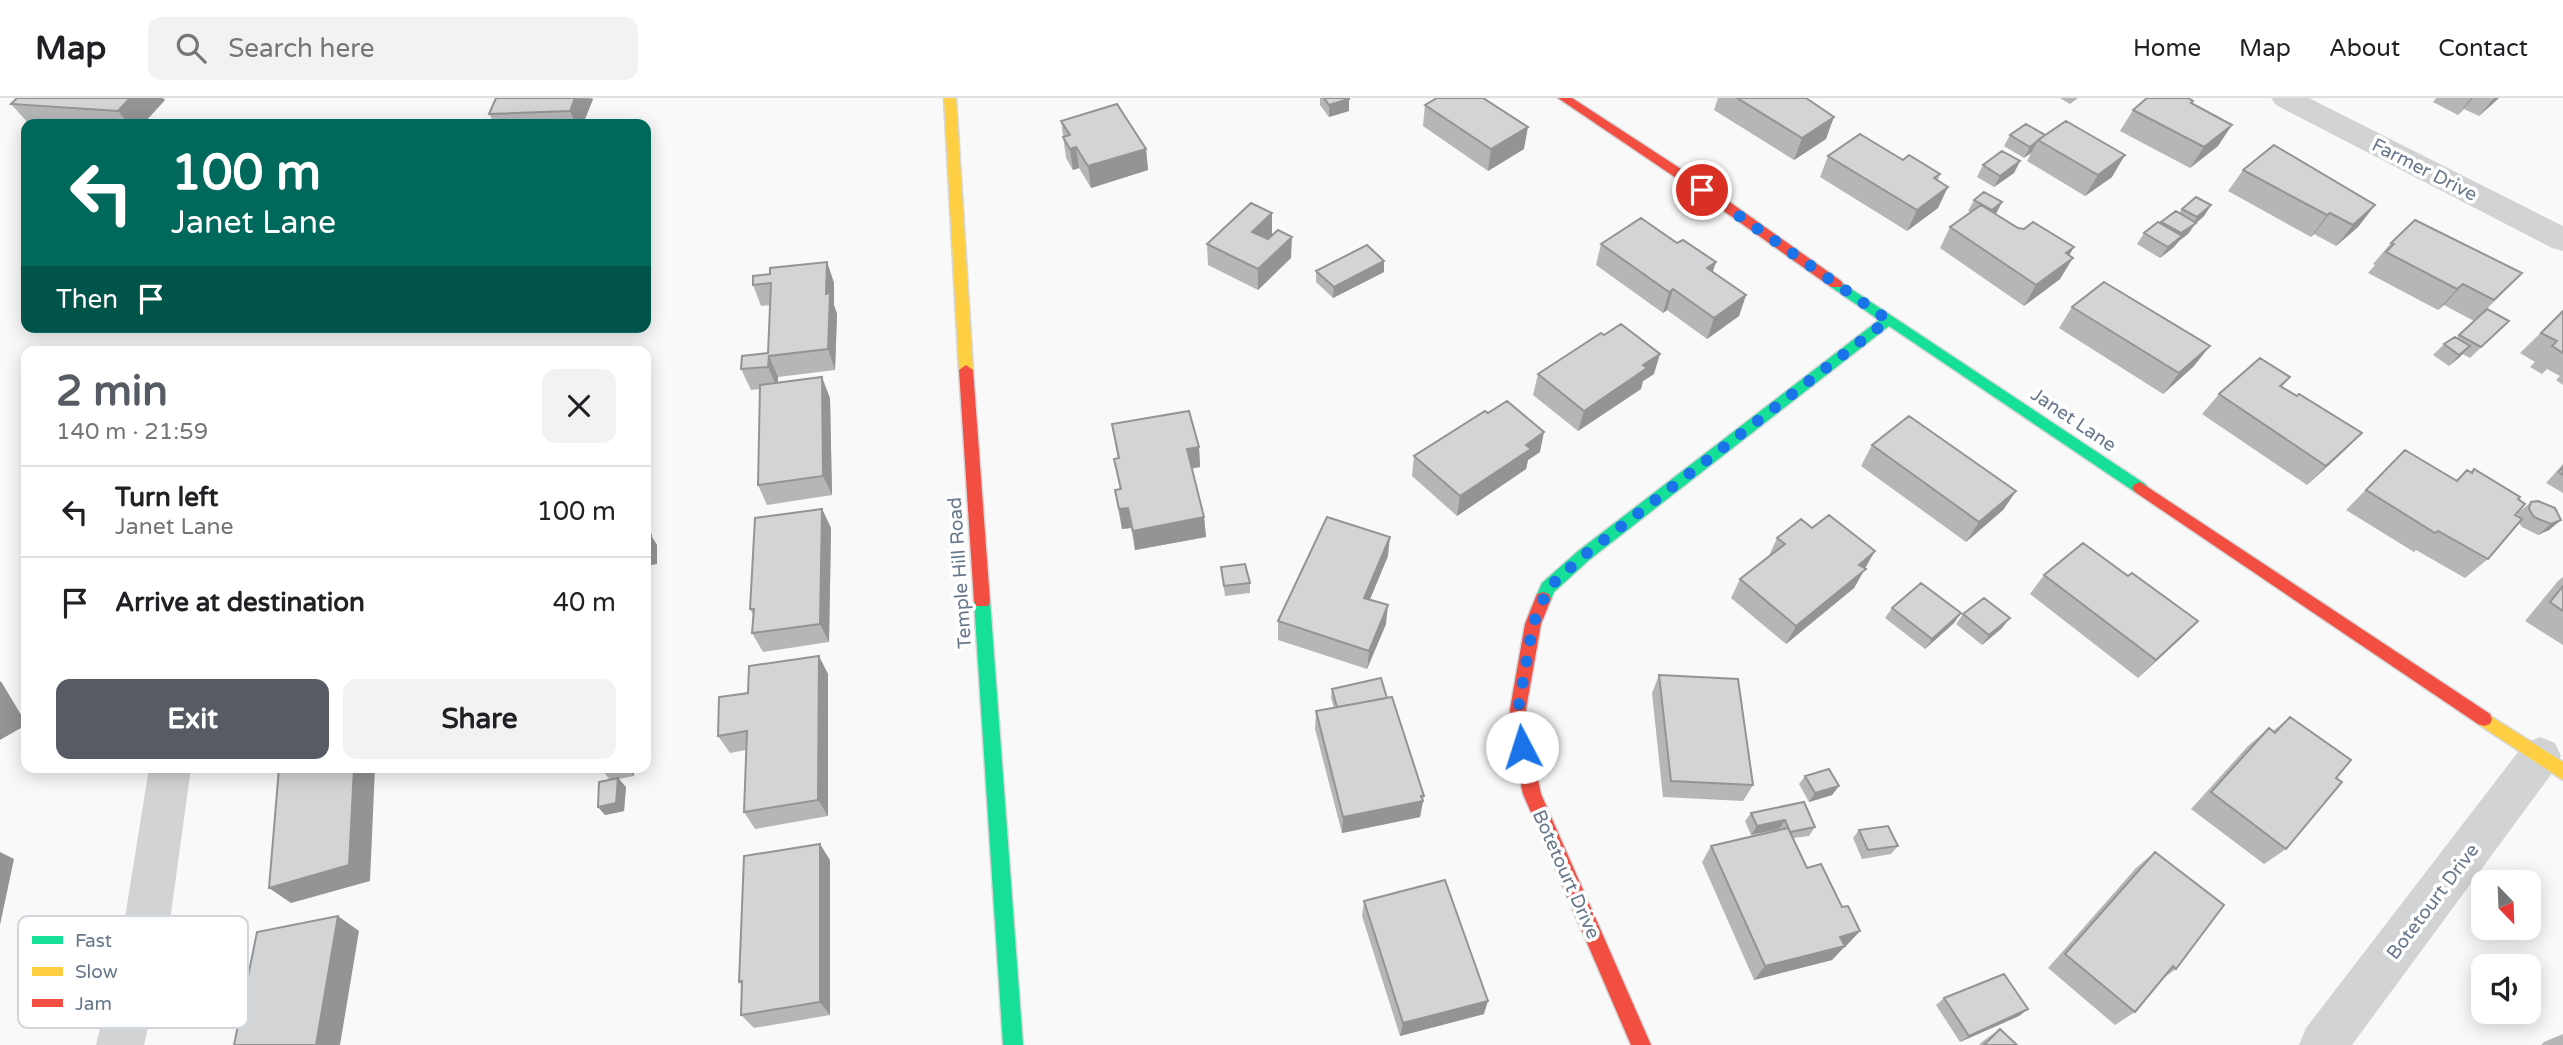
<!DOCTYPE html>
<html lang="en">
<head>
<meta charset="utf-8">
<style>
	:root { --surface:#fff; --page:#f2f2f2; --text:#202124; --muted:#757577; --line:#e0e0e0; --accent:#575c64 }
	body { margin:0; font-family:"Varela Round",sans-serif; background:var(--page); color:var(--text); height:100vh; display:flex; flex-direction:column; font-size:26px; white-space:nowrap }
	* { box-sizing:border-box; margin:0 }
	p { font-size:23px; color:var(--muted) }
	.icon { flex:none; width:38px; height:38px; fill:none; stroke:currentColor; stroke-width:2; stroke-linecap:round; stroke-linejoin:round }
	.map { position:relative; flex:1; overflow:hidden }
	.side { position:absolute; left:21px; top:248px; width:630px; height:427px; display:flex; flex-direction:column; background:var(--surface); border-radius:14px; box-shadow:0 4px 18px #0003 }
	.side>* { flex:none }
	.banner { position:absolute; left:21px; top:21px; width:630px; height:214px; border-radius:14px; box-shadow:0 4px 18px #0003; background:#00695c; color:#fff; overflow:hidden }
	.needle { width:46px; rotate:157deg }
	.controls { position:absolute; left:2471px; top:772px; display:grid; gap:14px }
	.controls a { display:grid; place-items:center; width:70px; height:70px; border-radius:14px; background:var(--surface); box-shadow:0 4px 18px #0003; font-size:35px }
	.pin { position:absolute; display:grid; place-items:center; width:60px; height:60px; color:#fff; margin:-30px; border:4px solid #fff; border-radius:50%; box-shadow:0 2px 7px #0007 }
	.me { position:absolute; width:77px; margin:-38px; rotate:355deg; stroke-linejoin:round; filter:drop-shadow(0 0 5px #0008) }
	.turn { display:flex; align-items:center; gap:24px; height:147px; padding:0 35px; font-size:32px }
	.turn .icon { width:91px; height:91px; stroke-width:2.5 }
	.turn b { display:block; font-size:49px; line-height:60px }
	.then { display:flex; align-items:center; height:66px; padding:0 35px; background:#0003; gap:14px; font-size:26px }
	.round { display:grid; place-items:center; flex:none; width:74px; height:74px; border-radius:14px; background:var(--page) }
	.head { display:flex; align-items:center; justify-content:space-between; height:119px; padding:0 35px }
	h1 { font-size:42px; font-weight:700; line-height:52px; color:var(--accent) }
	.cta { display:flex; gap:14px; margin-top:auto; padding:14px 35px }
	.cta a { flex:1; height:80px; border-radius:14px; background:var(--accent); color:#fff; font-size:28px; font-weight:700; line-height:80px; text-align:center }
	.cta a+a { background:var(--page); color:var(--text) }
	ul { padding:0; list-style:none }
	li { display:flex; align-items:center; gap:21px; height:91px; padding:0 35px; border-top:2px solid var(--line) }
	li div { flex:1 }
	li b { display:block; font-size:26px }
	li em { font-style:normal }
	header { display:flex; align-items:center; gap:42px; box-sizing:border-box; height:98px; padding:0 35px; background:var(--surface); border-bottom:2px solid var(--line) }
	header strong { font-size:33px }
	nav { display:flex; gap:38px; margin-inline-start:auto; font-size:24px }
	.search { width:490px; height:63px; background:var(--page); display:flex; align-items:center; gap:18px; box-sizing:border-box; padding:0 24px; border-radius:14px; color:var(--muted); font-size:26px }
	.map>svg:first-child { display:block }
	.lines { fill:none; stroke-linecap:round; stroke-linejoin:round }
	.fast-casing { stroke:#d6d7d8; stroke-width:3 }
	.slow-casing { stroke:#d6d7d8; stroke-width:3 }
	.jam-casing { stroke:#d6d7d8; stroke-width:3 }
	.street { fill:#d2d3d4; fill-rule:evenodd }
	.fast { fill:#16e098; fill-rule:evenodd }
	.slow { fill:#ffcf43; fill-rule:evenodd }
	.jam { fill:#f24e42; fill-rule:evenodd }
	.wall { fill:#b5b6b7 }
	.shaded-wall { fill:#939495 }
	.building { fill:#d2d4d5; stroke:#939495; stroke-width:2 }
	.route { stroke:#1a73e8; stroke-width:12; stroke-dasharray:0 21.6 }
	.labels { text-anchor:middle; stroke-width:7; stroke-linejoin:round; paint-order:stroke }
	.street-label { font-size:19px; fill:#67788b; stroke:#fff }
	.key { fill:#fff; stroke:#d1d6dc; stroke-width:2 }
	.key-label { font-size:19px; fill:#67788b }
</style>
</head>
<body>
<header>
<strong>Map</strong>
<div class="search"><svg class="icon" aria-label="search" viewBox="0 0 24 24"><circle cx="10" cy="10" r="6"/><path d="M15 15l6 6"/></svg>Search here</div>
<nav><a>Home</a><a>Map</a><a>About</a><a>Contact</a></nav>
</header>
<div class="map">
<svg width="2563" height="947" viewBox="0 0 2563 947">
	<rect width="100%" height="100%" fill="#f9f9f9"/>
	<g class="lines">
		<defs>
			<path id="fast" d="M1836,181L2145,386L2148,390L2145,394H2135L1889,228L1589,462L1554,494L1549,506H1537L1535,501L1542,485L1577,454L1879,222L1831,189L1829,186L1831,183Z
				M982,496L988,498L990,503L1023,947H1003L974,503L976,498Z"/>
			<path id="slow" d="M944,0H956L973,272L966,277L959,272Z
				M2484,614L2563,664V682L2478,626L2476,621L2478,616Z"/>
			<path id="jam" d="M1558,0H1572L1707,88L1841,183L1843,186L1841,189H1831L1697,94Z
				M966,267L973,272L990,503L988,508H976L974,503L959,272Z
				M2140,384L2490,616L2492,621L2490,626L2484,628L2478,626L2135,394L2132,390L2135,386Z
				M1543,494L1549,496L1551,501L1541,526L1526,611L1531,649L1541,696L1651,947H1631L1523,696L1513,649L1510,611L1525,526L1537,496Z"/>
		</defs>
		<use href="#fast" class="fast-casing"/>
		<use href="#slow" class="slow-casing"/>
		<use href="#jam" class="jam-casing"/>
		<path class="street" d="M2271,0H2309L2563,128V153L2552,150L2276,7Z
			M2540,639L2555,645L2561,658L2555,671L2352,947H2299L2306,930L2525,645Z
			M149,670H191L167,844L144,947H96L121,844Z"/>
		<use href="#fast" class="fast"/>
		<use href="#slow" class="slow"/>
		<use href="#jam" class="jam"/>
	</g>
	<path class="wall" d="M496,0H592L593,1L583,26H495L489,16Z
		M1320,0H1348L1349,13L1329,19L1320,7Z
		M1718,0H1806L1826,41L1794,62L1714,12Z
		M2060,0H2078L2070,6Z
		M2436,0H2499L2479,18L2464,11L2458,17L2433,4Z
		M165,2L143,26H29L11,6Z
		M2193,3L2192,6L2218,48L2190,70L2120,33L2133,12Z
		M1425,7L1524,51L1488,73L1423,28Z
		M1061,23L1146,51L1148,72L1091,90L1079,70L1073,72L1066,60Z
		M2026,26L2112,79L2085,98L2027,63L2031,55L2024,60L2004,48L2010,37Z
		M1828,58L1903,62L1940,76L1938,82V110L1907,133L1820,79Z
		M2020,63L2014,75L1994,89L1977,79L1983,67Z
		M2243,72L2375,107L2358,129L2336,148L2314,136L2311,139L2228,93Z
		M1984,94L1995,116L2018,130L2069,157L2060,181L2024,208L1940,150L1950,129L1971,114L1968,113L1974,102Z
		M2211,107L2204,118L2195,126L2188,136L2179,143L2174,149L2160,160L2137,146L2144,135L2161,124L2179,115L2182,111Z
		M1272,115V137L1291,160L1258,192L1208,167L1207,146Z
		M2391,145L2522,175L2476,222L2509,223L2470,260L2462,256L2449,268L2433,257L2444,246L2456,240L2474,223L2444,207L2438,212L2368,175L2375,167L2373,166Z
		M1601,146L1712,174L1746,197L1739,218L1707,241L1667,212L1663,215L1596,167Z
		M1384,163V174L1333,200L1316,184V173Z
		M827,164L834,185V207L837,216L835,272L778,279V285L830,300L832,397L767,407L758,387L760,291L751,292L741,271L768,255L770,207L761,208L753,187L770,176Z
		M2072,209L2194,268L2163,296L2059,230Z
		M2563,213V287L2556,282L2560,278L2547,271L2542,276L2530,269L2535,264L2520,255Z
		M1538,276H1654L1643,283L1641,291L1578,333L1533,297Z
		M2290,279L2282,289L2342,355L2307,387L2202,316L2219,296Z
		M1112,326L1199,349L1200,369L1192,370L1204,419L1206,439L1135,452L1131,430L1122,431L1118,411L1115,392L1120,391L1114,361H1118Z
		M1872,347L2016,393L2003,412L1966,444L1861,368Z
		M2405,352L2456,382L2474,371L2518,401L2515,417L2517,419L2518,415L2531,404L2561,422L2549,432L2538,437L2522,429L2519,425L2488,461L2465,480L2416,452L2414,454L2346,412Z
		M1540,354L1528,362L1526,371L1457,418L1412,378L1414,358Z
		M2563,366V395L2546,385Z
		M822,411L831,430L829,544L763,554L752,535L753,517L750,511Z
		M1777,440L1865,471L1854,490L1786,546L1731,500L1740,481L1768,460Z
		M1388,458L1370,501L1386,526L1367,571L1278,542V523Z
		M1221,469L1250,485V495L1225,498Z
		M2044,477L2128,478L2198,523L2180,541L2138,580L2030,496Z
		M2563,479V547L2525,523L2558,483Z
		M1892,510L1961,515L1954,525L1925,551L1885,520Z
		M1963,516L2002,530L1982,547L1956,526Z
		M828,576V718L755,731L744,714L746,652L730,655L718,638L748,595Z
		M1659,577L1753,687L1743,703L1663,699L1652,595Z
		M1332,591L1387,600L1424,698L1420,719L1342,735L1315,631L1316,613L1334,610L1331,600Z
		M2290,619L2336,680L2286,751L2264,766L2191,711L2248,648L2269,630L2273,633Z
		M603,670H634V678L619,681L626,689L624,713L605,717L598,709L610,682L603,673Z
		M1805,678L1839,688L1832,697L1809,704L1799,686Z
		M1751,715L1815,729L1809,738L1793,740L1807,770L1842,809L1860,833L1832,862L1754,882L1702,764L1711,748L1780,732L1779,731L1751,737L1745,723Z
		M1859,732L1898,748L1891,756L1862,761L1853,740Z
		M2155,754L2176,871L2162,881L2135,914L2115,927L2048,870L2136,770Z
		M830,762V917L754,930L741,917L742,887L739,884Z
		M1364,803L1484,916L1400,938L1362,818Z
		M1944,900L2028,911L2019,918L1960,944L1936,907Z
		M2000,931L2017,947H1979L1983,943Z
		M2563,936V947H2541L2544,944Z"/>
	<path class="shaded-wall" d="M130,0H163L165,2L143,26H129L118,13Z
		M575,0L593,1L583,26H576L570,13Z
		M2471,0H2473L2458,17Z
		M2494,0H2499L2479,18Z
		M1349,1V13L1329,19V7Z
		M1834,19L1826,41L1794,62L1802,40Z
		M2232,27L2218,48L2190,70L2204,49Z
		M1528,29L1524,51L1488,73L1491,51Z
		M2037,44L2031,55L2024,60L2030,49Z
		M1076,49L1079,70L1073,72L1070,51Z
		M1146,51L1148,72L1091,90L1088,68Z
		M2125,57L2112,79L2085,98L2098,77Z
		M2020,63L2014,75L1994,89L2000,78Z
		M1948,89L1938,110L1907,133L1917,112Z
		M2002,104L1996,116L1986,123L1992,112Z
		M2211,107L2204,118L2195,126L2188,136L2179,143L2174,149L2160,160L2168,149L2176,143L2181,135L2192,128L2197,119Z
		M2375,107L2358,129L2336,148L2353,127Z
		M1272,115V137L1253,155L1252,134Z
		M2330,115L2314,136L2311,139L2327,117Z
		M1292,139L1291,160L1258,192V171Z
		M2074,149L2063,168L2073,160L2060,181L2024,208L2036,187L2066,155Z
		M1384,163V174L1333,200L1334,189Z
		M827,164L834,185V207L837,216L835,272L828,251L826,196Z
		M1716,164L1709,185L1707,170Z
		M2463,186L2444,207L2438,212L2457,191Z
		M1673,191L1667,212L1663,215L1669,194Z
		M1746,197L1739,218L1707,241L1714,220Z
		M2210,248L2194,268L2163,296L2179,275Z
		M2470,248L2460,259L2449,268L2459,257Z
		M1660,256L1654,276L1643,283L1641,291L1578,333L1584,313L1643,267Z
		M769,258L778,279L777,289L768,269Z
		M822,279L830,300L832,397L823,378Z
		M1544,334L1540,354L1528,362L1526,371L1457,418L1460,398L1526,347Z
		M2362,335L2342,355L2307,387L2326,368Z
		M1199,349L1200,369L1189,371L1187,351Z
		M2016,393L2003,412L1966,444L1979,424Z
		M1128,410L1131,430L1122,431L1119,411Z
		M822,411L831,430L829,544L820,526Z
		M1204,419L1206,439L1135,452L1133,433Z
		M2561,422L2549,432L2538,437L2551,426Z
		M651,437L657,447V466L646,468V457Z
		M1390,439L1388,458L1363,518L1364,500Z
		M1875,453L1854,490L1786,546L1796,528L1859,467Z
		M1388,507L1386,526L1367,571L1369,553Z
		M1961,515L1954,525L1925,551L1932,541Z
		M2010,520L2002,530L1982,547L1989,537Z
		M2198,523L2180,541L2138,580L2156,562Z
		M819,558L828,576V718L818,702Z
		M0,583L2,585L26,625V627L0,642Z
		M354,670H375L370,783L291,805L269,790Z
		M627,670H634V678Z
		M618,680L626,689L624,713L605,717L598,709Z
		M1839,688L1832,697L1809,704L1815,695Z
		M1423,703L1420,719L1342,735L1343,719Z
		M1785,722L1779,731L1751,737L1757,728Z
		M820,746L830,762V917L820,904Z
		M0,754L14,761L0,827Z
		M338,818L359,833L340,947H316Z
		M1860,833L1847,847L1835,851L1845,848L1832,862L1754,882L1765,868L1840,839Z
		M1488,903L1484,916L1400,938L1403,925Z
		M2028,911L2019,918L1960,944L1969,938Z"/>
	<path class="building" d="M17,0H130L118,13L11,6Z
		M496,0H575L570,13L489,16Z
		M1324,0H1348L1349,1L1329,7Z
		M1437,0H1483L1528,29L1491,51L1425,7Z
		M1737,0H1806L1834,19L1802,40Z
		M2147,0H2188L2193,3L2191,5L2232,27L2204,49L2133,12Z
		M1117,6L1146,51L1088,68L1076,49L1070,51L1063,39L1070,37L1061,23Z
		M2066,23L2125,57L2098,77L2038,42Z
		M2026,26L2045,37L2030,49L2010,37Z
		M1860,36L1903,62L1909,57L1940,76L1934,80L1948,89L1917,112L1828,58Z
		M2274,47L2375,107L2353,127L2330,115L2327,117L2243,72Z
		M2002,53L2020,63L2000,78L1983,67Z
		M1984,94L2002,104L1992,112L1974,102Z
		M2196,99L2211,107L2197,119L2182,111Z
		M1251,105L1272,115L1252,134L1268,141L1278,132L1292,139L1258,171L1207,146Z
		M1981,107L2018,130L2024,131L2033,124L2074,149L2066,155L2073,160L2036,187L1950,129Z
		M2176,113L2196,125L2181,135L2161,124Z
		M1641,120L1677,145L1683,142L1716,164L1707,170L1746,197L1714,220L1673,191L1669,194L1601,146Z
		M2415,122L2522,175L2494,202L2463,186L2457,191L2386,154L2394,146L2391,145Z
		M2158,124L2182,138L2168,149L2144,135Z
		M1367,147L1384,163L1334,189L1316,173Z
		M827,164L826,196L830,195L828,251L769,258L768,269L741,271L742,258L768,255L771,185L753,187V178L770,176V170Z
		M2104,184L2210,248L2179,275L2072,209Z
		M2487,211L2509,223L2481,249L2459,237Z
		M2563,213V255L2552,248L2557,243L2541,235Z
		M1621,226L1660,256L1643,267L1647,270L1584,313L1538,276L1601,235L1604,237Z
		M2455,239L2470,248L2459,257L2444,246Z
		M2260,260L2290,279L2280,288L2297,298L2299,296L2362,335L2326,368L2219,296Z
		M822,279L823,378L758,387L760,287Z
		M1507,303L1544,334L1526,347L1531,351L1460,398L1414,358L1485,313L1488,315Z
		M1189,313L1199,349L1187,351L1204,419L1133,433L1128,410L1119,411L1115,392L1121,391L1114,361L1119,360L1112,326Z
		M1909,318L2016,393L1979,424L1872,347Z
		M2405,352L2457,383L2467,372L2472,375L2474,371L2520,399L2518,401L2525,406L2515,417L2522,421L2488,461L2438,433L2435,435L2366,392Z
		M2563,369V377L2559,374Z
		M2538,403L2555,410L2561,422L2551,426L2534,419L2529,411L2531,404Z
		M822,411L820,526L752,535L754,511H750L755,420Z
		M1829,417L1875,453L1859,467L1866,471L1796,528L1740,481L1785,446L1777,440L1801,421L1812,430Z
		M1327,419L1390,439L1364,500L1388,507L1369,553L1278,523Z
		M651,437V456L646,457V438Z
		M2083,445L2128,478L2132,475L2198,523L2156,562L2044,477Z
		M1245,466L1250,485L1224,488L1221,469Z
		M1921,485L1961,515L1932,541L1892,510Z
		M2563,488V513L2550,504Z
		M1984,500L2010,520L1989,537L1963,516Z
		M819,558L818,702L744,714L747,633L718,638L719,599L748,595L749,568Z
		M1659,577L1738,581L1753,687L1671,683Z
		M1381,580L1387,600L1337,609L1332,591Z
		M1392,599L1424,698H1421L1423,703L1343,719L1316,613Z
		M2290,619L2351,662L2336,680L2342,684L2286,751L2211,694L2269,630L2275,635Z
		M279,670H354L349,767L269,790Z
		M603,670H621L603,673Z
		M1829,671L1839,688L1815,695L1805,678Z
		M618,680L616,705L598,709L599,684Z
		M1804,704L1815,729L1790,734L1785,722L1757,728L1751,715Z
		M1888,728L1898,748L1868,752L1859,732Z
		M1788,730L1807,770L1821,766L1842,809L1848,808L1860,833L1840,839L1845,848L1765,868L1711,748Z
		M820,746V904L741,917L742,883L739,884L744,758Z
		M2155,754L2224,807L2176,871L2173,868L2135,914L2065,856Z
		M1445,782L1488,903L1403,925L1364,803Z
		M338,818L316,947H234L257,834Z
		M2004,876L2028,911L1969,938L1944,900Z
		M2000,931L2017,947H1984Z"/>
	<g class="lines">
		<path class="route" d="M1522,649L1518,611L1533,526L1548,490L1583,458L1888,222L1702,92"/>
	</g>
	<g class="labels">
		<g class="street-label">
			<text transform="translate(2425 71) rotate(27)" y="7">Farmer Drive</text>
			<text transform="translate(2074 321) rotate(34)" y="7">Janet Lane</text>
			<text transform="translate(959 475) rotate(-94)" y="7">Temple Hill Road</text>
			<text transform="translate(1567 776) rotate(66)" y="7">Botetourt Drive</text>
			<text transform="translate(2432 803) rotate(-53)" y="7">Botetourt Drive</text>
		</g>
	</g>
	<rect x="18" y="818" width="230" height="112" rx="10" class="key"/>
	<rect x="32" y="838" width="31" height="8" fill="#16e098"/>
	<rect x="32" y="869" width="31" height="9" fill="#ffcf43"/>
	<rect x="32" y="901" width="31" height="8" fill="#f24e42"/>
	<g class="key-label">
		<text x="75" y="849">Fast</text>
		<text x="75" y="880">Slow</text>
		<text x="75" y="912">Jam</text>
	</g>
</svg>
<div class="controls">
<a><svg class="needle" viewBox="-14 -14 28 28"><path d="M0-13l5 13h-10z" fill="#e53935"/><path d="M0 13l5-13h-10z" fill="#757577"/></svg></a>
<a><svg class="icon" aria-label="sound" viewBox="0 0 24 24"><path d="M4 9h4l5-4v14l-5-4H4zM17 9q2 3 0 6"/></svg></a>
</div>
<div class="pin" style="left:1702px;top:92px;background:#d93025"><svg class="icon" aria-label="arrive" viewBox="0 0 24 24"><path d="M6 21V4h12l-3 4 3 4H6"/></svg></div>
<svg class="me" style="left:1522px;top:649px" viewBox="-20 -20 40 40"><circle r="19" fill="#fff"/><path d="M0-13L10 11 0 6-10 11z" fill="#1a73e8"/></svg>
<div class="banner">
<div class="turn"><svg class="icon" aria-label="left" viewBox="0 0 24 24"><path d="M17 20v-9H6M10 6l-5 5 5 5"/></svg><div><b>100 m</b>Janet Lane</div></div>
<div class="then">Then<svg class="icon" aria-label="arrive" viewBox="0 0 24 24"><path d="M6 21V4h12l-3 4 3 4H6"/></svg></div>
</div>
<section class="side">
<div class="head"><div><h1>2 min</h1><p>140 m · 21:59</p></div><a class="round"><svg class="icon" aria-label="close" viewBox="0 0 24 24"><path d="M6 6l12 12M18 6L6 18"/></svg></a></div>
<ul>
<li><svg class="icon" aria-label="left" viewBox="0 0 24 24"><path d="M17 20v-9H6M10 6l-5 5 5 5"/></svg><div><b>Turn left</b><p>Janet Lane</p></div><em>100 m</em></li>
<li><svg class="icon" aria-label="arrive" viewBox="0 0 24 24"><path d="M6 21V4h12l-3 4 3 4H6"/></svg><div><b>Arrive at destination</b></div><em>40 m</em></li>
</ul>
<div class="cta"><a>Exit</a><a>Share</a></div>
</section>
</div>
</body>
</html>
